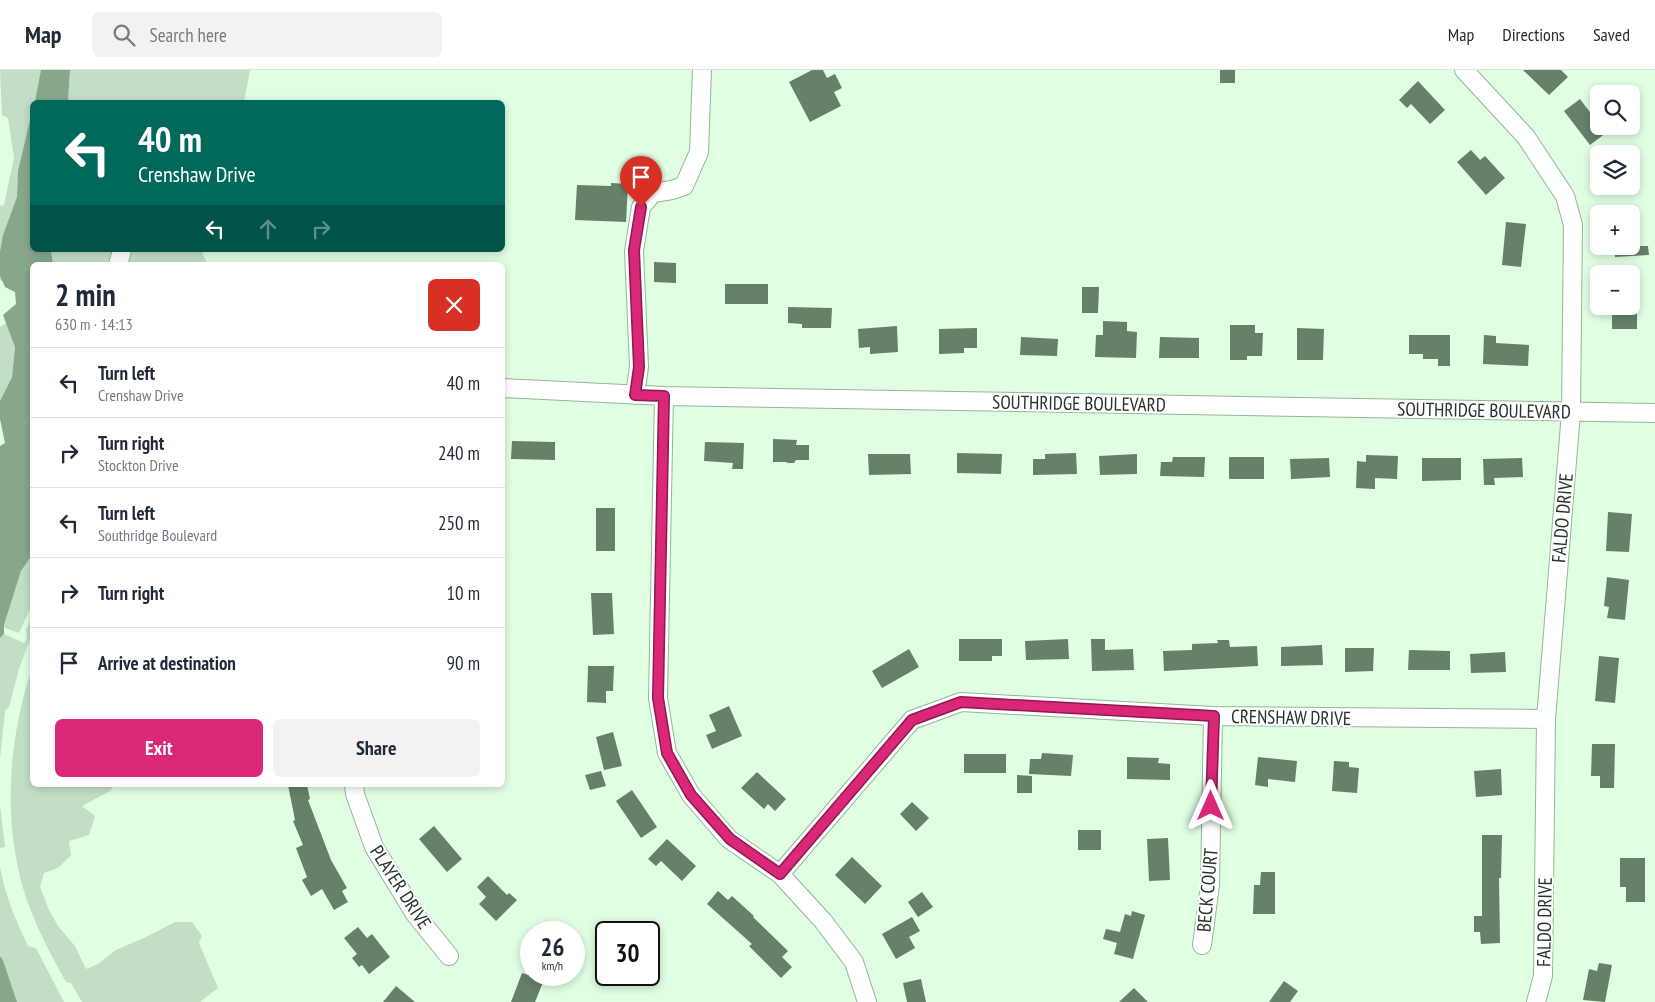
<!DOCTYPE html>
<html lang="en">
<head>
<meta charset="utf-8">
<style>
	:root { --surface:#fff; --page:#f2f2f3; --text:#1f2937; --muted:#747a83; --line:#e0e1e3; --accent:#db2777 }
	body { margin:0; font-family:"PT Sans Narrow",sans-serif; background:var(--page); color:var(--text); height:100vh; display:flex; flex-direction:column; font-size:19px; white-space:nowrap }
	* { box-sizing:border-box; margin:0 }
	p { font-size:16px; color:var(--muted) }
	.icon { flex:none; width:28px; height:28px; fill:none; stroke:currentColor; stroke-width:2; stroke-linecap:round; stroke-linejoin:round }
	.map { position:relative; flex:1; overflow:hidden }
	.drawer { position:absolute; left:30px; top:192px; width:475px; height:525px; display:flex; flex-direction:column; background:var(--surface); border-radius:8px; box-shadow:0 2px 8px #0003 }
	.drawer>* { flex:none }
	.banner { position:absolute; left:30px; top:30px; width:475px; height:152px; border-radius:8px; box-shadow:0 2px 8px #0003; background:#00695c; color:#fff; overflow:hidden }
	.tools { position:absolute; left:1590px; top:15px; display:grid; gap:10px }
	.tools a { display:grid; place-items:center; width:50px; height:50px; border-radius:8px; background:var(--surface); box-shadow:0 2px 8px #0003; font-size:25px }
	.speed { position:absolute; left:520px; top:851px; display:flex; gap:10px; font-size:25px; font-weight:700; text-align:center }
	.speed>* { display:grid; place-content:center; width:65px; height:65px; border-radius:50%; background:var(--surface); box-shadow:0 2px 8px #0003; line-height:1 }
	.speed small { font-size:12px; font-weight:400 }
	.speed .limit { border:2px solid #111; border-radius:8px; background:#fff; color:#111 }
	.pin { position:absolute; display:grid; place-items:center; width:42px; height:42px; color:#fff; margin:-51px -21px; border-radius:50% 50% 50% 0; rotate:-45deg; box-shadow:0 0 5px #0007 }
	.pin .icon { rotate:45deg }
	.me { position:absolute; width:55px; margin:-28px; rotate:0deg; stroke-linejoin:round; filter:drop-shadow(0 0 4px #0008) }
	.turn { display:flex; align-items:center; gap:18px; height:105px; padding:0 25px; font-size:22px }
	.turn .icon { width:65px; height:65px; stroke-width:2.5 }
	.turn b { display:block; font-size:35px; line-height:42px }
	.lanes { display:flex; align-items:center; height:48px; padding:0 25px; background:#0003; justify-content:center; gap:25px; direction:ltr }
	.lanes .off { opacity:.35 }
	.round { display:grid; place-items:center; flex:none; width:52px; height:52px; border-radius:8px; background:var(--page) }
	.head { display:flex; align-items:center; justify-content:space-between; height:85px; padding:0 25px }
	h1 { font-size:30px; font-weight:700; line-height:38px }
	.cta { display:flex; gap:10px; margin-top:auto; padding:10px 25px }
	.cta a { flex:1; height:58px; border-radius:8px; background:var(--accent); color:#fff; font-size:20px; font-weight:700; line-height:58px; text-align:center }
	.cta a+a { background:var(--page); color:var(--text) }
	ul { padding:0; list-style:none }
	li { display:flex; align-items:center; gap:15px; height:70px; padding:0 25px; border-top:1px solid var(--line) }
	li div { flex:1 }
	li b { display:block; font-size:19px }
	li em { font-style:normal }
	header { display:flex; align-items:center; gap:30px; box-sizing:border-box; height:70px; padding:0 25px; background:var(--surface); border-bottom:1px solid var(--line) }
	header strong { font-size:24px }
	nav { display:flex; gap:28px; margin-inline-start:auto; font-size:18px }
	.search { width:350px; height:45px; background:var(--page); display:flex; align-items:center; gap:12px; box-sizing:border-box; padding:0 18px; border-radius:8px; color:var(--muted); font-size:19px }
	.map>svg:first-child { display:block }
	.green { fill:#c3dec6 }
	.water { fill:#87a78a }
	.building { fill:#658169 }
	.lines { fill:none; stroke-linecap:round; stroke-linejoin:round }
	.minor-casing { stroke:#96b499; stroke-width:20 }
	.minor { stroke:#fff; stroke-width:18 }
	.route-casing { stroke:#8e194d; stroke-width:12 }
	.route { stroke:#db2777; stroke-width:9 }
	.labels { text-anchor:middle; stroke-width:4; stroke-linejoin:round; paint-order:stroke }
	.street-label { font-size:19px; fill:#283429; stroke:#fff }
</style>
</head>
<body>
<header>
<strong>Map</strong>
<div class="search"><svg class="icon" aria-label="search" viewBox="0 0 24 24"><circle cx="10" cy="10" r="6"/><path d="M15 15l6 6"/></svg>Search here</div>
<nav><a>Map</a><a>Directions</a><a>Saved</a></nav>
</header>
<div class="map">
<svg width="1655" height="932" viewBox="0 0 1655 932">
	<rect width="100%" height="100%" fill="#dffee2"/>
	<path class="green" d="M0,0H47L44,32H32V78L18,101L17,128L3,165V211L0,210V136L4,135L14,88L8,48L2,45Z
		M70,0H250L244,32H68Z
		M51,180H201L208,195H82L75,192V195L53,194Z
		M7,253L15,277L12,307L0,331V257Z
		M32,485V539H30L19,563L5,558L4,555L21,501Z
		M32,547L31,552L32,564L19,599L9,637L5,641L0,689V568L4,564L24,573L27,568L26,560Z
		M32,598V715H114L110,721L82,736L95,746L89,765L69,771L71,785L58,798L44,803L40,817L49,840L58,856L75,876L86,899L98,894L116,880L144,868L175,852H192L202,866L199,873L218,918L200,932H82L71,913L66,912C49,882 32,849 22,815C3,743 9,668 32,598Z
		M0,736L5,777L0,778Z
		M0,797C5,825 16,851 28,876L36,878L64,932H17L3,890L0,886Z"/>
	<path class="water" d="M41,0H70L68,32H35Z
		M32,42V180H51L53,194L56,195H32V388L30,391L32,409V485L21,501L4,555V564L0,568V376L5,373L0,349V331L12,307L15,277L3,245L16,234L15,222L5,217L0,206V182L3,165L17,127L18,101Z
		M0,886L3,890L17,932H0Z"/>
	<path class="building" d="M812,0H823L827,8L835,4L842,18L834,22L841,36L810,52L789,12Z
		M1220,0H1235V13H1220Z
		M1523,0H1561L1568,7L1549,25Z
		M1418,11L1445,40L1430,54L1411,34L1407,38L1399,30Z
		M1580,29L1599,54V56H1601L1606,63L1590,75L1564,41Z
		M1471,80L1480,90L1485,86L1505,108L1486,125L1457,92Z
		M611,113L628,114L626,152L575,150L577,115L611,116Z
		M1506,152L1526,154L1521,197L1502,195Z
		M1614,176H1648L1649,185L1615,187Z
		M654,192L676,193V213L654,212Z
		M725,214H768V234H725Z
		M1082,217H1099L1098,243H1082Z
		M1612,236H1637V259H1612Z
		M788,237L832,238L831,258H802V254L788,253Z
		M1103,251L1127,252V261L1137,262L1136,288L1095,287L1096,265H1103Z
		M1230,255H1255V263H1263L1262,286H1247V290H1230Z
		M897,256L898,282L870,284V277L859,278L858,259Z
		M977,258V278H964V283L939,284V259Z
		M1297,258L1324,259L1323,290H1297Z
		M1409,265H1450V296H1438V289H1423V284H1409Z
		M1484,265L1496,266V273L1529,275L1528,296L1483,294Z
		M1021,267L1058,269L1057,286L1020,285Z
		M1160,267L1199,268V288H1159Z
		M773,369L797,370L796,375H809V390H796L794,393H788L786,392H773Z
		M512,371L555,372V390L511,389Z
		M705,372L744,373L743,399H732L733,393L704,391Z
		M957,383L1002,384L1001,404L957,403Z
		M1076,383L1077,404L1033,405V389H1045V384Z
		M868,384H910L911,404L869,405Z
		M1137,384V404L1100,405L1099,386Z
		M1366,385L1398,386L1397,409L1375,408V419L1356,418L1357,391L1366,392Z
		M1173,387H1205L1204,407L1160,406L1161,392H1172Z
		M1229,387H1264V409H1229Z
		M1329,388L1330,407L1291,409L1290,389Z
		M1422,388H1461V410L1422,411Z
		M1522,388L1523,407L1494,408L1495,415H1484L1483,389Z
		M596,438H615V481H596Z
		M1608,442L1632,444L1629,482L1606,481Z
		M1607,507L1629,510L1625,550L1607,548L1609,537L1604,536Z
		M591,523H612L614,564L593,565Z
		M959,569H1002V586H992V591H959Z
		M1068,569L1069,589L1026,590L1025,571Z
		M1091,569H1105V580L1133,579L1134,600L1092,601Z
		M1217,570H1229L1230,577L1257,576L1258,596L1164,601L1163,581L1192,580V574L1218,573Z
		M1322,575L1323,595L1281,596V577Z
		M1345,578H1374L1373,601L1345,602Z
		M909,579L919,597L882,618L872,601Z
		M1409,580L1450,581V600H1408Z
		M1505,582L1506,602L1471,603L1470,584Z
		M1599,586L1619,588L1615,633L1595,631Z
		M588,596H614L613,621H606V633L587,632Z
		M729,636L742,666L712,679L706,665L716,661L709,645Z
		M613,662L622,696L604,700L596,667Z
		M1592,674H1615L1614,718H1600V706H1591Z
		M1042,683L1073,685L1071,706L1029,704L1030,689H1041Z
		M964,684H1006V703H964Z
		M1127,687L1159,688L1158,693L1170,694V710L1127,709Z
		M1258,687L1297,691L1295,712L1268,709V717L1255,715Z
		M1334,691L1349,692V697L1359,698L1357,723L1332,721Z
		M1501,699L1502,725L1476,727L1474,701Z
		M601,701L606,716L590,720L585,705Z
		M757,702L786,729L775,741L768,734L764,739L741,718Z
		M1017,705L1032,706V723H1017Z
		M288,715H307L310,729L308,730L331,790L347,818L342,821L348,832L334,840L322,819L311,826L302,810L307,807L296,778L303,775L293,751L295,750Z
		M632,720L657,757L641,768L616,731Z
		M912,732L929,748L916,761L900,744Z
		M434,756L462,789L447,802L419,769Z
		M1078,760H1101V780H1078Z
		M1482,765H1502L1501,808H1499L1500,873L1481,874L1480,862H1474V846H1482Z
		M1168,768L1170,810L1149,811L1147,769Z
		M667,769L696,796L682,811L661,791L656,796L648,789Z
		M852,787L882,816L865,834L835,805Z
		M1620,788H1645V832H1626V817H1620Z
		M1261,802H1275V844H1253L1254,815H1260Z
		M488,806L507,825L509,823L517,830L496,851L479,834L486,827L477,817Z
		M718,821L728,830L732,826L754,846L753,847L788,881L782,887L792,897L781,908L749,876L752,874L707,834Z
		M922,822L933,837L918,847L908,832Z
		M1132,841L1145,845L1133,889L1114,884L1117,873L1103,869L1106,859L1120,862L1125,844L1131,846Z
		M912,847L920,861L909,867L915,878L896,889L882,864Z
		M358,857L367,868L372,864L390,887L369,904L362,895L359,897L352,888L357,884L344,868Z
		M1599,893L1612,895L1605,932L1583,930L1589,899L1597,901Z
		M522,903L528,905H546L535,932H511Z
		M921,909L926,932H907L903,913Z
		M1284,911L1298,921L1290,932H1269Z
		M396,916L415,932H383Z
		M1134,918L1148,932H1119Z"/>
	<g class="lines">
		<defs>
			<path id="minor" d="M1464,0L1526,67L1565,126L1573,155L1571,342L1546,649L1543,906L1536,932
				M118,195L122,180
				M502,318L664,326L1655,343
				M635,325L639,297L634,181L641,137L653,123L672,120L684,116L699,82L702,0
				M664,326L658,628L667,683L691,725L729,769L780,804L823,851L854,892L867,932
				M354,715L355,724L374,777L415,844L449,886
				M780,804L912,650L961,632L1213,646L1546,649
				M1202,875L1210,815L1213,646"/>
		</defs>
		<use href="#minor" class="minor-casing"/>
		<use href="#minor" class="minor"/>
	</g>
	<g class="lines">
		<defs>
			<path id="route" d="M641,137L634,180L639,297L635,325L664,326L658,628L667,683L691,725L730,769L780,804L912,650L961,632L1214,646L1211,736"/>
		</defs>
		<use href="#route" class="route-casing"/>
		<use href="#route" class="route"/>
	</g>
	<g class="labels">
		<g class="street-label">
			<text transform="translate(1079 333) rotate(1)" y="7">SOUTHRIDGE BOULEVARD</text>
			<text transform="translate(1484 340) rotate(1)" y="7">SOUTHRIDGE BOULEVARD</text>
			<text transform="translate(1562 448) rotate(-85)" y="7">FALDO DRIVE</text>
			<text transform="translate(1291 647) rotate(1)" y="7">CRENSHAW DRIVE</text>
			<text transform="translate(401 817) rotate(57)" y="7">PLAYER DRIVE</text>
			<text transform="translate(1207 820) rotate(-85)" y="7">BECK COURT</text>
			<text transform="translate(1544 852) rotate(-89)" y="7">FALDO DRIVE</text>
		</g>
	</g>
</svg>
<div class="tools">
<a><svg class="icon" aria-label="search" viewBox="0 0 24 24"><circle cx="10" cy="10" r="6"/><path d="M15 15l6 6"/></svg></a>
<a><svg class="icon" aria-label="layers" viewBox="0 0 24 24"><path d="M12 4l9 5-9 5-9-5zM3 14l9 5 9-5"/></svg></a>
<a>+</a>
<a>−</a>
</div>
<div class="speed"><div>26<small>km/h</small></div><div class="limit">30</div></div>
<div class="pin" style="left:641px;top:137px;background:#d93025"><svg class="icon" aria-label="arrive" viewBox="0 0 24 24"><path d="M6 21V4h12l-3 4 3 4H6"/></svg></div>
<svg class="me" style="left:1211px;top:736px" viewBox="-20 -20 40 40"><path d="M0-17L14 15 0 8-14 15z" fill="#db2777" stroke="#fff" stroke-width="4"/></svg>
<div class="banner">
<div class="turn"><svg class="icon" aria-label="left" viewBox="0 0 24 24"><path d="M17 20v-9H6M10 6l-5 5 5 5"/></svg><div><b>40 m</b>Crenshaw Drive</div></div>
<div class="lanes"><svg class="icon" aria-label="left" viewBox="0 0 24 24"><path d="M17 20v-9H6M10 6l-5 5 5 5"/></svg><svg class="icon off" aria-label="ahead" viewBox="0 0 24 24"><path d="M12 20V5M6 11l6-6 6 6"/></svg><svg class="icon off" aria-label="right" viewBox="0 0 24 24"><path d="M7 20v-9h11M14 6l5 5-5 5"/></svg></div>
</div>
<section class="drawer">
<div class="head"><div><h1>2 min</h1><p>630 m · 14:13</p></div><a class="round" style="background:#d93025;color:#fff"><svg class="icon" aria-label="close" viewBox="0 0 24 24"><path d="M6 6l12 12M18 6L6 18"/></svg></a></div>
<ul>
<li><svg class="icon" aria-label="left" viewBox="0 0 24 24"><path d="M17 20v-9H6M10 6l-5 5 5 5"/></svg><div><b>Turn left</b><p>Crenshaw Drive</p></div><em>40 m</em></li>
<li><svg class="icon" aria-label="right" viewBox="0 0 24 24"><path d="M7 20v-9h11M14 6l5 5-5 5"/></svg><div><b>Turn right</b><p>Stockton Drive</p></div><em>240 m</em></li>
<li><svg class="icon" aria-label="left" viewBox="0 0 24 24"><path d="M17 20v-9H6M10 6l-5 5 5 5"/></svg><div><b>Turn left</b><p>Southridge Boulevard</p></div><em>250 m</em></li>
<li><svg class="icon" aria-label="right" viewBox="0 0 24 24"><path d="M7 20v-9h11M14 6l5 5-5 5"/></svg><div><b>Turn right</b></div><em>10 m</em></li>
<li><svg class="icon" aria-label="arrive" viewBox="0 0 24 24"><path d="M6 21V4h12l-3 4 3 4H6"/></svg><div><b>Arrive at destination</b></div><em>90 m</em></li>
</ul>
<div class="cta"><a>Exit</a><a>Share</a></div>
</section>
</div>
</body>
</html>
